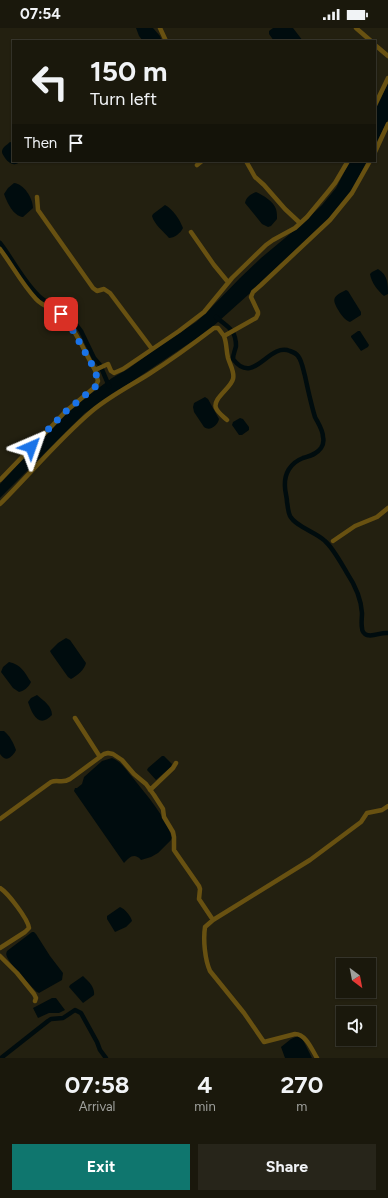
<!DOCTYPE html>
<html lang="en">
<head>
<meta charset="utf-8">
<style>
	:root { --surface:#1a180c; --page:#27251a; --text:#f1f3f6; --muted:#9fa09d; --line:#38372d; --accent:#0f766e }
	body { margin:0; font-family:Figtree,sans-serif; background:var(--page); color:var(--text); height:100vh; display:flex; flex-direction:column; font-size:15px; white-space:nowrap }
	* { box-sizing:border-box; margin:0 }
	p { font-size:13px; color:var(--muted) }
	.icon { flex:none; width:22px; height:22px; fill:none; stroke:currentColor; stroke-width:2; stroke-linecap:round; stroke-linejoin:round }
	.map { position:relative; height:1030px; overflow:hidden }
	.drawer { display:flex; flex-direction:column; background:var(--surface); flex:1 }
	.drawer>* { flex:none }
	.guide { position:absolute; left:12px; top:12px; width:364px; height:122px; border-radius:0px; box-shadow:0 1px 3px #0004,0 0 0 1px var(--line); background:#1a180c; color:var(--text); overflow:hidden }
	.needle { width:26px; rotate:148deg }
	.fabs { position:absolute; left:336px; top:930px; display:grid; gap:8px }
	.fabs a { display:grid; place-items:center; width:40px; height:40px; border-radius:0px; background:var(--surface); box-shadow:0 1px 3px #0004,0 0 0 1px var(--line); font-size:20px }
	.pin { position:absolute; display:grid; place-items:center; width:34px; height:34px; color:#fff; margin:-17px; border-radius:8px; box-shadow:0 2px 6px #0006 }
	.me { position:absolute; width:44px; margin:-22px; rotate:43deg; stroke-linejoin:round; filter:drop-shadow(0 0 3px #0008) }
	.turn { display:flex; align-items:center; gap:14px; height:84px; padding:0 12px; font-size:18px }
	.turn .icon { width:52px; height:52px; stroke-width:2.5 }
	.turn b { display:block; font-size:28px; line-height:34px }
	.then { display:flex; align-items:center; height:38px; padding:0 12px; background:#0003; gap:8px; font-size:15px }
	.eta { display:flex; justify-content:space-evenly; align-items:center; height:68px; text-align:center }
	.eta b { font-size:24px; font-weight:700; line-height:28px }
	.button { display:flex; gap:8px; margin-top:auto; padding:8px 12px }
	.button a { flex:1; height:46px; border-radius:0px; background:var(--accent); color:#fff; font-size:16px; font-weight:700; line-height:46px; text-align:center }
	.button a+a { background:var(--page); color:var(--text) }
	.status { display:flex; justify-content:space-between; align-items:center; height:28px; padding:0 20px; background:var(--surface); direction:ltr }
	.status svg { height:11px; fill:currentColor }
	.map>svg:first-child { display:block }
	.water { fill:#000c0e }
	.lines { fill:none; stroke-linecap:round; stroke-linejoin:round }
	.canal { stroke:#000c0e; stroke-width:4.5 }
	.minor { stroke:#685111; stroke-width:4.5 }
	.route { stroke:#1a73e8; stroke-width:7; stroke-dasharray:0 12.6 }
</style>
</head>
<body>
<div class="status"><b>07:54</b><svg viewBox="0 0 49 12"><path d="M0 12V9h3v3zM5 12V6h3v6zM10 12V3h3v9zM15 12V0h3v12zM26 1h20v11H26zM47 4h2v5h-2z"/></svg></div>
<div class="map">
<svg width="388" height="1030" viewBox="0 0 388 1030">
	<rect width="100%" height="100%" fill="#232010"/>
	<path class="water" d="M136,0H153L160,8L162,13H143L139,8Z
		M273,0H293L303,13H274L269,6V3Z
		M388,55V92L375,117V83Z
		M10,114L13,115V133H22C15,138 10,137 5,130C4,128 2,126 2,124C2,119 7,117 10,114Z
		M350,133H367L348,170L320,202L209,302L85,385L0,470V456L44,407L73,379L112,350L128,341L161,317L196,294L206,285L240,250L261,230L303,195L322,177L336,160Z
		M14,155C24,156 33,170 33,180L23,189C13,188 7,174 4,166L8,160Z
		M256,164C263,167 274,174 276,181C277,184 277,188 277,191L271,198L268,199L262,196L245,175C246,169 251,166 256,164Z
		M165,177C173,181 180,192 183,200C181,205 174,210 169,210C163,203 154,196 152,188L153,186Z
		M378,241C388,247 388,256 388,266L384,268C378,263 371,254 370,246L372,244Z
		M346,262L348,263L361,284V287L350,294C345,292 343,289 340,285C332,272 331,269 346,262Z
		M358,303H360L369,317L368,319L361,323L351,309V308Z
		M205,369L208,371L219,391C218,397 210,404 204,399L194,384L193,379L194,375Z
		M240,390L243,391L249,399V402L242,407H239L232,397L233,394Z
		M66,610L70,612L86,635C85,641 77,648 71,651L68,649L51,625L50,623L58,615Z
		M9,634C22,637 24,644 31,654C29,659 24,663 19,664L13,660L1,644L3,639Z
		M37,667C44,673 52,678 52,687C39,701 32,686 28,674L31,670Z
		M0,703H4C10,708 13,714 16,722C15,725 9,733 4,730C2,729 1,727 0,726Z
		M162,728H164L172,736L171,739L156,752L147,742L148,740Z
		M112,730C122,734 126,742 133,750C147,768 165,787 172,810L171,812L158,825L151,829L141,832C134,824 129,830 124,835L74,763L75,760H77L82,756L84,749L102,733Z
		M120,879C125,881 131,888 132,893L126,899L115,904L107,891V888Z
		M32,904H34L36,906L50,928L63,945L62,952L39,965L37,964C29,956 12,939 7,929C6,926 6,926 7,923Z
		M83,948L84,949C89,954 95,959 94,967L83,975L69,959L70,957Z
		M52,970H56L65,982L59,985H49L38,990L33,980Z
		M298,1008L303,1012L312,1030H285L281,1019L291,1011Z"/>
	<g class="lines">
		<path class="canal" d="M0,215C14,233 24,255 41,270C48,276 58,279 66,283L81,303L94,330L100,337L109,358
			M216,289C227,299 236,301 236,318C235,323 233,326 233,331C254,359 268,314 290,323C293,324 296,325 298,328C302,333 303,341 305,348C308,362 311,376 315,389C318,395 323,402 323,409C324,413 323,417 321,420C316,427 309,428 303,430C290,435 284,446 285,459C285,464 287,469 287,474C288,479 288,484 290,488C296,499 316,504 325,513C333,520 341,535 347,545C355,557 361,570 362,585C362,590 361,595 362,600C362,603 364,606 367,607C374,609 381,604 388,605
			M1,1030L48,993L51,991L63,990L75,982L81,985L97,1014L100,1022L106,1030"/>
		<path class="minor" d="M160,0L166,13
			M356,0L371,13
			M375,17L388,28
			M375,77L388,50
			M375,124L388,96
			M246,133L255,149L264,157L285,181L300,195
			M197,137L202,133
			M37,169L38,182L93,260L97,263L104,261L110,265L152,321
			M191,204L214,237L228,254
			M0,221C12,237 22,256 36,271C44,280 57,281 64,289C77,304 85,325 95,342
			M224,308C227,316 226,322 228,330C230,337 235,344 233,351C231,360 212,371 216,380C218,385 224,389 227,392
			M0,452L50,400L65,384L95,359L98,353L95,342L108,336L111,343L114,345L123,341L179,303L204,284L232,250L266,217L273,212L295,200L307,189L327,165L335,155L348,133
			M0,476C31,445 59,411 92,383C110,368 130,358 149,346C171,332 193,316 214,300H218L224,308L256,290L258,286V284L251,269L253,264L261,257L330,192L352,165L370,133
			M333,513L355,498L377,489L388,480
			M75,690L100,729
			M150,762L173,740L176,735
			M0,791L51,754C58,751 62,756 70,751L104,726L108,725L113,726L122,732L134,746L146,756L154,767L163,781L164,789L173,804L174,809V822L176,825L199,858L200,861L199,871L213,892
			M0,860C8,865 28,891 29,900L25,904L0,920
			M0,928L17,945L34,966L36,970L35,973
			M317,1030C312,1022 306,1006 295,1006L264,1014L244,985L210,943C205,932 203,912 205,899L213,892L310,832L361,794L367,785L382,782L388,778"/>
	</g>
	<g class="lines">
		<path class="route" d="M31,419L65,384L95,359L98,354L95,342L72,301L61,286"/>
	</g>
</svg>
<div class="fabs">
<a><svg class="needle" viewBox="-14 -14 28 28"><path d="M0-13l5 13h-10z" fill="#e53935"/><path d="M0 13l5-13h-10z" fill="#9fa09d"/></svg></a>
<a><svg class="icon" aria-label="sound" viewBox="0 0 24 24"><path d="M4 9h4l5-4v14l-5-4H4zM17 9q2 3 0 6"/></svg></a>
</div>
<div class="pin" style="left:61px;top:286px;background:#d93025"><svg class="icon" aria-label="arrive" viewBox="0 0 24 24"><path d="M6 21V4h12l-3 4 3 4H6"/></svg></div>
<svg class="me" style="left:31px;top:419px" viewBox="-20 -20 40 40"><path d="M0-17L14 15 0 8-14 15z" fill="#1a73e8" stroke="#fff" stroke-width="4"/></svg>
<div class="guide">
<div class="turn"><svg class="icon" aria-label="left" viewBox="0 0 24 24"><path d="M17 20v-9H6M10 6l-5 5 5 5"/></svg><div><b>150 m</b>Turn left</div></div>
<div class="then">Then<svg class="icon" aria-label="arrive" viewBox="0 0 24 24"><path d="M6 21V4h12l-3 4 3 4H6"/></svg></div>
</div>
</div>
<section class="drawer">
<div class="eta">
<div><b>07:58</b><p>Arrival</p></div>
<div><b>4</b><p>min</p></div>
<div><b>270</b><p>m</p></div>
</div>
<div class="button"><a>Exit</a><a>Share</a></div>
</section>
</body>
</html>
